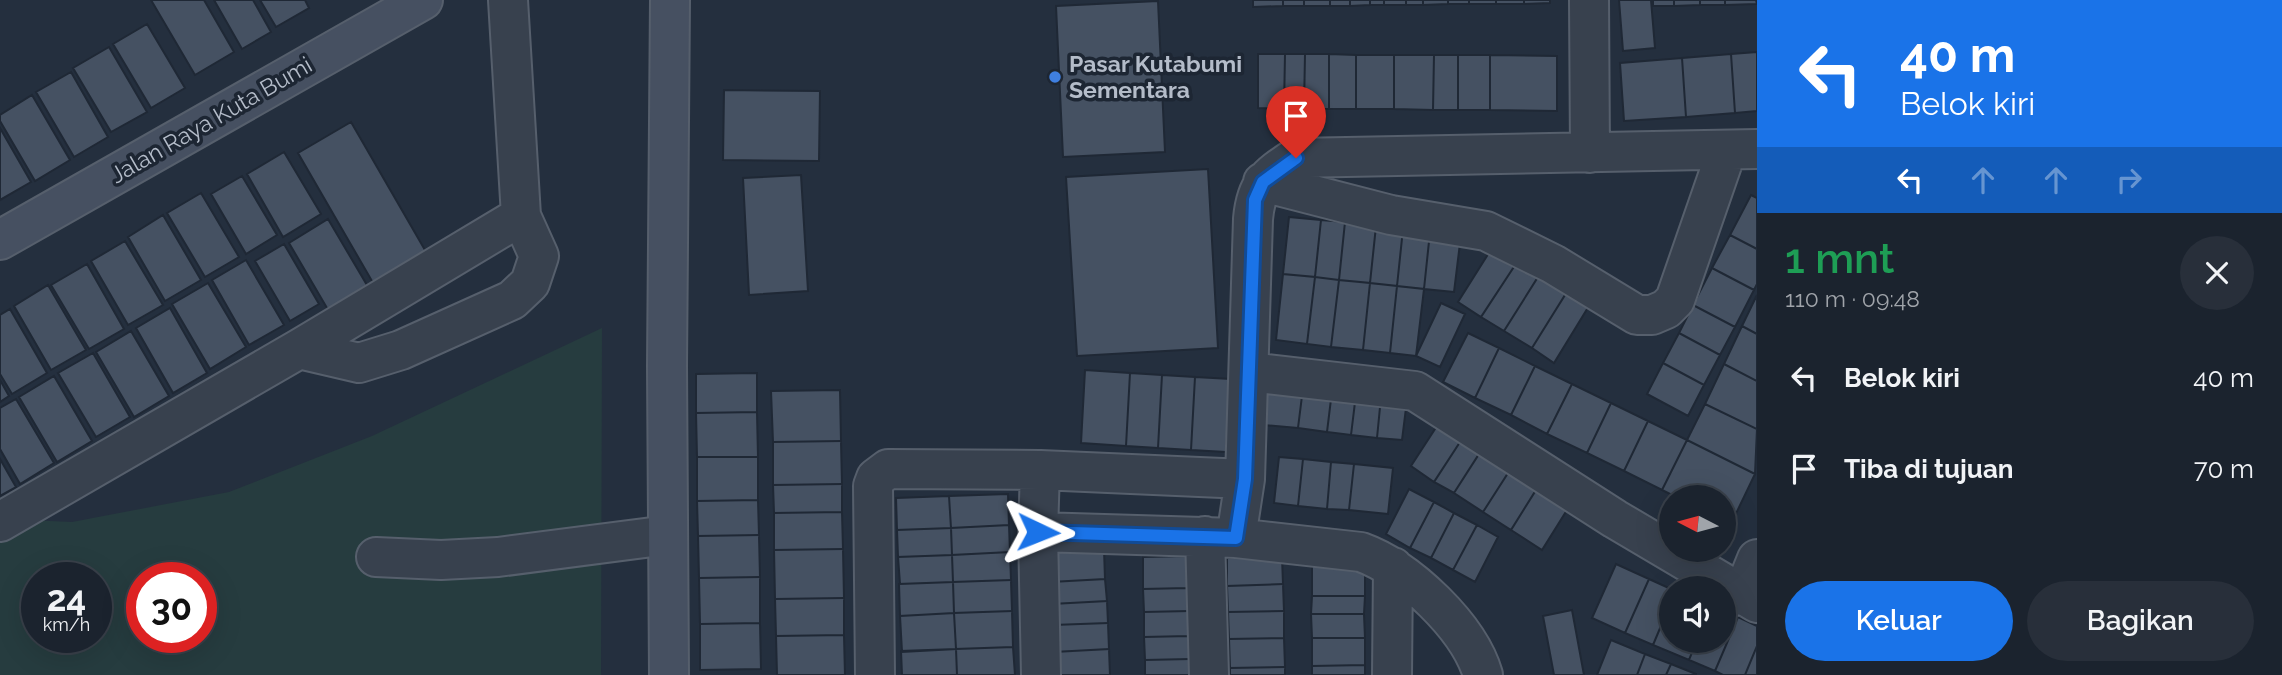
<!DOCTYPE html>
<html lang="id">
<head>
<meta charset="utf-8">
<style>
	:root { --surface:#1b232e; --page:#282f3a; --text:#f1f3f6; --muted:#a0a4aa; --line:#39404a; --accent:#1a73e8 }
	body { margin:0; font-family:Raleway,sans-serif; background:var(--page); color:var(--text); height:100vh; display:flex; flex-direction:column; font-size:26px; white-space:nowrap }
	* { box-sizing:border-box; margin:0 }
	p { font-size:23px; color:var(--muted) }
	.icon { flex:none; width:38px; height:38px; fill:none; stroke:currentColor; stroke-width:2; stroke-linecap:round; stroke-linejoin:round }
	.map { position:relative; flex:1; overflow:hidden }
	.drawer { display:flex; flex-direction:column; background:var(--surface); width:525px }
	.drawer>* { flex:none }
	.hud { background:#1a73e8; color:#fff; overflow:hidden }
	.needle { width:46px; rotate:276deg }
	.buttons { position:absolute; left:1659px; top:485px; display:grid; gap:14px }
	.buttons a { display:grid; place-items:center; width:77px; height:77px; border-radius:50%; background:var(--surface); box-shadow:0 7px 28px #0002,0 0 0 2px var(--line); font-size:35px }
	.speed { position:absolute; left:21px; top:562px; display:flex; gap:14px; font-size:35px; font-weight:700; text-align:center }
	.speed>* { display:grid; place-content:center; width:91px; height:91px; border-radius:50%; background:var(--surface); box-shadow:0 7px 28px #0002,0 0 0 2px var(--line); line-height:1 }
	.speed small { font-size:18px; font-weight:400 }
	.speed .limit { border:10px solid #d22; background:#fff; color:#111 }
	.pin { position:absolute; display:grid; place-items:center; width:60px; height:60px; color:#fff; margin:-72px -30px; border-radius:50% 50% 50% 0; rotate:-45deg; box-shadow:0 0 7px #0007 }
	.pin .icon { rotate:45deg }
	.me { position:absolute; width:77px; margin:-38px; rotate:92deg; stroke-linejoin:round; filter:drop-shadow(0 0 5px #0008) }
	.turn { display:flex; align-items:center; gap:24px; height:147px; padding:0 28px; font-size:32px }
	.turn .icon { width:91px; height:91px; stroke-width:2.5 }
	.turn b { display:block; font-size:49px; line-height:60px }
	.lanes { display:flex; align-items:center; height:66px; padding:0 28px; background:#0003; justify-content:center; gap:35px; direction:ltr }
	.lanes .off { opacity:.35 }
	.round { display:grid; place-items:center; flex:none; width:74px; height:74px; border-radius:37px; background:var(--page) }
	.overview { display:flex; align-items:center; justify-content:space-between; height:119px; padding:0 28px }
	h1 { font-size:42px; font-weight:600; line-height:52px; color:#1e9e55 }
	.primary-button { display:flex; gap:14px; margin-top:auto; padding:14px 28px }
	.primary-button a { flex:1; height:80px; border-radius:42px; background:var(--accent); color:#fff; font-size:28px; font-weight:600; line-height:80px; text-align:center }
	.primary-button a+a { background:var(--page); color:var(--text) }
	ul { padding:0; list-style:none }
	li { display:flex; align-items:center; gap:21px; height:91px; padding:0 28px }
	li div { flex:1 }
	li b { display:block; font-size:26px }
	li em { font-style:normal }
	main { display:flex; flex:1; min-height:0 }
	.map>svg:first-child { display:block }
	.green { fill:#263c3f; fill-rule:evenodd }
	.building { fill:#455162; stroke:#1f2835; stroke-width:2 }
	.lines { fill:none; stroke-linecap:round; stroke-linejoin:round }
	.street-casing { stroke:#565f6c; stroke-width:42 }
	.secondary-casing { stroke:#565f6c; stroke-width:42 }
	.street { stroke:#38414e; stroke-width:38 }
	.secondary { stroke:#465061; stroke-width:38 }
	.route-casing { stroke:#114b97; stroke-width:18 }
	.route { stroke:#1a73e8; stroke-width:12 }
	.shop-dot { fill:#3f7fe0; stroke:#1d2633; stroke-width:2.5 }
	.labels { text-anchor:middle; stroke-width:7; stroke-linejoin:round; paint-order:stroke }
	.poi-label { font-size:23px; font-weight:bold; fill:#b4bcc9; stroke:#1d2633; text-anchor:start }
	.street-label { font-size:23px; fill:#b4bcc9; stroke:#1d2633 }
</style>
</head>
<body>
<main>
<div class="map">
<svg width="1757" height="675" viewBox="0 0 1757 675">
	<rect width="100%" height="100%" fill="#242f3e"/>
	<path class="green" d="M602,328L601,675H0V522L5,519L72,522L229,492L372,436ZM37,578H96V637H37ZM142,578H201V637H142Z"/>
	<path class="building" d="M151,0H204L234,52L195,75Z
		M214,0H253L271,32L242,49Z
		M260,0H305L309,8L276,27Z
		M1253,0H1283V6L1253,7Z
		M1283,0H1304V6H1283Z
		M1304,0H1330V6H1304Z
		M1330,0H1350V6H1330Z
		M1350,0H1370V5L1350,6Z
		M1370,0H1384V5H1370Z
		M1384,0H1406V5H1384Z
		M1406,0H1423V5H1406Z
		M1423,0H1448V4L1423,5Z
		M1448,0H1469V4H1448Z
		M1469,0H1496V4H1469Z
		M1496,0H1524V4H1496Z
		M1524,0H1550V3L1524,4Z
		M1619,0H1651L1655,48L1623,51Z
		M1653,0H1674V6H1653Z
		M1674,0H1700V5L1674,6Z
		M1700,0H1725V5H1700Z
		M1725,0H1756L1757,4L1725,5Z
		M1158,1L1165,152L1063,157L1056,6Z
		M147,24L185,88L151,108L113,44Z
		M109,47L147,112L111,132L73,68Z
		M1757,52V111L1735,113L1731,54Z
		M1258,54H1285L1284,109L1258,108Z
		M1285,54H1305L1304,109H1284Z
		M1305,54H1329V109H1304Z
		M1329,54L1356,55V109H1329Z
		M1731,54L1735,113L1686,117L1682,58Z
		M1356,55H1394V109H1356Z
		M1394,55H1434L1433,110L1394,109Z
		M1434,55H1458V110H1433Z
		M1458,55H1490V110H1458Z
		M1490,55L1557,56V111L1490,110Z
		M1682,58L1686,117L1624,121L1620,63Z
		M71,72L108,137L74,157L36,92Z
		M724,90L820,91L819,161L723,160Z
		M32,95L70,160L35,181L0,121V115Z
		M351,122L429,257L376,288L298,153Z
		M0,128L31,182L0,200Z
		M284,152L321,214L283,237L247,174Z
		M1208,169L1218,348L1077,356L1066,177Z
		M801,175L808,291L749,295L743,178Z
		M242,176L277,235L246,254L211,194Z
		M201,193L239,257L205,277L167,213Z
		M1751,195L1757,198V249L1730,235Z
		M163,215L201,280L165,301L128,237Z
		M1289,217L1321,220L1315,277L1283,274Z
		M328,219L374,297L334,320L289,243Z
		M1321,220L1345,222L1339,280L1315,277Z
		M1345,222L1376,226L1370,283L1339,280Z
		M1376,226L1403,229L1397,286L1370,283Z
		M1403,229L1430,232L1424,289L1397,286Z
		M1430,232L1461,235L1454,292L1424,289Z
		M1730,235L1757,249V284L1754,290L1712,268Z
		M1497,240L1521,256L1481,317L1458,302Z
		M125,241L163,305L128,325L91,261Z
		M284,244L319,304L290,321L255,261Z
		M1521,256L1543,269L1504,331L1481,317Z
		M246,260L284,325L249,345L212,280Z
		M87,264L124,329L89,349L51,285Z
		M1712,268L1754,290L1735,327L1693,305Z
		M1543,269L1570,287L1532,348L1504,331Z
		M1283,274L1315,277L1307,344L1276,340Z
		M1315,277L1339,280L1331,347L1307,344Z
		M1339,280L1370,283L1363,350L1331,347Z
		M208,283L246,347L210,369L172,304Z
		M1370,283L1397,286L1390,353L1363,350Z
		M48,285L86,350L51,370L14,306Z
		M1397,286L1424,289L1416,356L1390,353Z
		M1570,287L1592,301L1554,363L1532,348Z
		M1757,295V334L1742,326Z
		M1441,303L1465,314L1440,367L1416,356Z
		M1693,305L1735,327L1720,355L1679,333Z
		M170,308L207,373L173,393L136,328Z
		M10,309L47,373L12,394L0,374V315Z
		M1742,326L1757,334V381L1724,364Z
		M131,331L169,396L134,417L96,352Z
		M1468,333L1499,348L1475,398L1443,382Z
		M1679,333L1720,355L1704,385L1663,363Z
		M1499,348L1535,366L1511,415L1475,398Z
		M93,353L130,417L96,437L58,373Z
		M1663,363L1704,385L1688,416L1647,394Z
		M1724,364L1757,381V429L1705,404Z
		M1535,366L1572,384L1547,434L1511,415Z
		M1085,370L1130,373L1126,446L1081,443Z
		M757,373V412L696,413V374Z
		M1130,373L1162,375L1158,448L1126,446Z
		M1162,375L1195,377L1191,450L1158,448Z
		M54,376L92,441L57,462L19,397Z
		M1195,377L1231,379L1226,452L1191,450Z
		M0,380L9,396L0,402Z
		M1267,384L1303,388L1298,428L1263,425Z
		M1572,384L1611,403L1587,453L1547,434Z
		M1303,388L1332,391L1327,432L1298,428Z
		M840,390L841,441L773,442L771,391Z
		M1332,391L1356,394L1351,435L1327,432Z
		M1356,394L1381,397L1377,438L1351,435Z
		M1381,397L1407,400L1402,440L1377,438Z
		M16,399L54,463L20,484L0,449V408Z
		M1611,403L1648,421L1624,471L1587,453Z
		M1705,404L1757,429L1755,474L1687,440Z
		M757,412L758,457H697L696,413Z
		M1648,421L1687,440L1662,490L1624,471Z
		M1437,426L1460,442L1434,482L1411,466Z
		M1687,440L1755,474L1731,524L1724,520V497H1676L1662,490Z
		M841,441L842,484L773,485V442Z
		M1460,442L1479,454L1454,493L1434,482Z
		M1479,454L1508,473L1483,512L1454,493Z
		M697,457H758V500L697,501Z
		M1279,457L1303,459L1298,506L1274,503Z
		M0,459L16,487L0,496Z
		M1303,459L1331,462L1327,509L1298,506Z
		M1331,462L1354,464L1349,510L1327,509Z
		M1354,464L1393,468L1388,514L1349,510Z
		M1508,473L1536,490L1511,530L1483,512Z
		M842,484V512L774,513L773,485Z
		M1409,489L1434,502L1410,548L1386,534Z
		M1536,490L1567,510L1542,550L1511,530Z
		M1008,494L1009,525L951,528L949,496Z
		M949,496L951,528L897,530L896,498Z
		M758,500L759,535L698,536L697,501Z
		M1434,502L1454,513L1431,558L1410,548Z
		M842,512L843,549L774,550V513Z
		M1454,513L1477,525L1453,570L1431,558Z
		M1009,525L1010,552L952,555L951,528Z
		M1477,525L1498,537L1475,582L1453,570Z
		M951,528L952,555L898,557L897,530Z
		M759,535L760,577L699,578L698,536Z
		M843,549L844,598L775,599L774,550Z
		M1104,549L1105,579L1051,582L1049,552Z
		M1010,552L1011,580L953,582L952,555Z
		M952,555L953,582L900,584L898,557Z
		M1188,556V588L1143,589V557Z
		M1365,556V596H1312V557Z
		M1282,557L1283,584L1227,586V558Z
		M1616,564L1649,579L1625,633L1592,618Z
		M760,577V623L700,624L699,578Z
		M1105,579L1107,601L1052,604L1051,582Z
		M1649,579L1671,589V602L1653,645L1625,633Z
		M1011,580L1012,611L954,613L953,582Z
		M953,582L954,613L900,616L899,584Z
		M1283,584L1284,611L1228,612L1227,586Z
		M1188,588L1189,611L1144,612L1143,589Z
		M1312,596H1365L1364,614H1311Z
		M844,598V635L776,636L775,599Z
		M1107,601L1108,623L1053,625L1052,604Z
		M1671,602V640H1697L1689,660L1653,645Z
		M1572,610L1584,675H1554L1543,616Z
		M1012,611L1013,647L956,649L954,613Z
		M1189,611V636L1144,637V612Z
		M1284,611V638L1229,639L1228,612Z
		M1724,611L1738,617L1715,671L1689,660L1697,640H1724Z
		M954,613L956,649L902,652L900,616Z
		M1311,614H1364L1365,638H1312Z
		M1738,617L1757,626V646L1745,675H1723L1715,671Z
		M760,623L761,669L700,670V624Z
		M1108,623L1109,649L1054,652L1053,625Z
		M844,635L845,675H777L776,636Z
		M1189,636L1190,659L1145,660L1144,637Z
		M1284,638L1285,667L1230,668L1229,639Z
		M1312,638H1365V665L1312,666Z
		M1611,640L1645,654L1637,675H1597Z
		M1757,646V675H1745Z
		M1013,647L1015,675H957L956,649Z
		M956,649L957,675H902L901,651Z
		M1109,649L1110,675H1055L1054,652Z
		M1645,654L1671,664L1666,675H1637Z
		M1190,659V675H1145V660Z
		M1671,664L1696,674V675H1666Z
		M1365,665V675H1312V666Z
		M1285,667V675H1230V668Z"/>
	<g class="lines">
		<defs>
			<path id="street" d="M1589,0L1590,153
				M1263,182L1391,215L1486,231L1553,264L1637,315H1652L1666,309L1675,300L1727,150
				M299,349L359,363L401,350L512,300L530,283L539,256L521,216L508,0
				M1249,372L1415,391L1615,519L1757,603
				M1040,470L1038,532L1041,675
				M0,522L299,349L521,216
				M1038,532L1236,538
				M1205,536L1209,675
				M376,557L441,560L498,557L668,535
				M1742,596L1757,559
				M875,675L873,486L876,478L888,469L1040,470L1245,479
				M1392,675L1393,567
				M1483,675C1469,627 1408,569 1361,552L1236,538L1245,479L1253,219C1256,185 1267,176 1295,158L1757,149"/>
			<path id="secondary" d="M0,240L423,0
				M669,675L667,366L670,0"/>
		</defs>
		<use href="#street" class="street-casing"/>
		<use href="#secondary" class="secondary-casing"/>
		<use href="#street" class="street"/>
		<use href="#secondary" class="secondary"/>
	</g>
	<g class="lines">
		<defs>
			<path id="route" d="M1038,532L1236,538L1245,479L1255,200L1263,182L1296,158"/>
		</defs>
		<use href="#route" class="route-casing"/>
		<use href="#route" class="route"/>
	</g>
	<circle class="shop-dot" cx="1055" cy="77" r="7"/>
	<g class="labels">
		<g class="poi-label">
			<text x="1069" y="72">Pasar Kutabumi<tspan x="1069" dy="26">Sementara</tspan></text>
		</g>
		<g class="street-label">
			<text transform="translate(211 120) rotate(-30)" y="8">Jalan Raya Kuta Bumi</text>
		</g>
	</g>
</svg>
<div class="buttons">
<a><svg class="needle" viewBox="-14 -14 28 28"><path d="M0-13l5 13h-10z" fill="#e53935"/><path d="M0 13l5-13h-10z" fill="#a0a4aa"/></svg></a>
<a><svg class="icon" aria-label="sound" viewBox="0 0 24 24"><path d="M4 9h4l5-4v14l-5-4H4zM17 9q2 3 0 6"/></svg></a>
</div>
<div class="speed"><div>24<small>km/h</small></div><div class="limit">30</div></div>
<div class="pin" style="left:1296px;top:158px;background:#d93025"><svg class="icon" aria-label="arrive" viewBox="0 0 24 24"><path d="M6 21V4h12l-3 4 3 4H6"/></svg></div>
<svg class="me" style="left:1038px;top:532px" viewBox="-20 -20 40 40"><path d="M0-17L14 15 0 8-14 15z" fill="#1a73e8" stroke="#fff" stroke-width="4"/></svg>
</div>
<section class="drawer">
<div class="hud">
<div class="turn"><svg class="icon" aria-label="left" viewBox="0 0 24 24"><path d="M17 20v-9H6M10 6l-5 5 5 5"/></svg><div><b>40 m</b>Belok kiri</div></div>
<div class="lanes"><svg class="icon" aria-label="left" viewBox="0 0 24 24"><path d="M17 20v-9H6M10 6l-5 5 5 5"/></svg><svg class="icon off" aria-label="ahead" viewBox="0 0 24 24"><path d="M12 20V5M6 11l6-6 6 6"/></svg><svg class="icon off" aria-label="ahead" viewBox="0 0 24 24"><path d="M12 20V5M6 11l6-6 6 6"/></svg><svg class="icon off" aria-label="right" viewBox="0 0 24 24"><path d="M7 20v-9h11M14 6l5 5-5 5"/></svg></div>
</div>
<div class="overview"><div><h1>1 mnt</h1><p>110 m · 09:48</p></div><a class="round"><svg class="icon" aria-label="close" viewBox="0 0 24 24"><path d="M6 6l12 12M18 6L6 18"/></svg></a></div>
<ul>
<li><svg class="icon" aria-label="left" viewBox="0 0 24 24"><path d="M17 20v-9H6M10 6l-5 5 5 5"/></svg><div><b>Belok kiri</b></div><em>40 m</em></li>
<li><svg class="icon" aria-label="arrive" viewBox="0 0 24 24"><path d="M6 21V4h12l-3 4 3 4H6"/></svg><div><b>Tiba di tujuan</b></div><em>70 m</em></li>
</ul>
<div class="primary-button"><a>Keluar</a><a>Bagikan</a></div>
</section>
</main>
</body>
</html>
